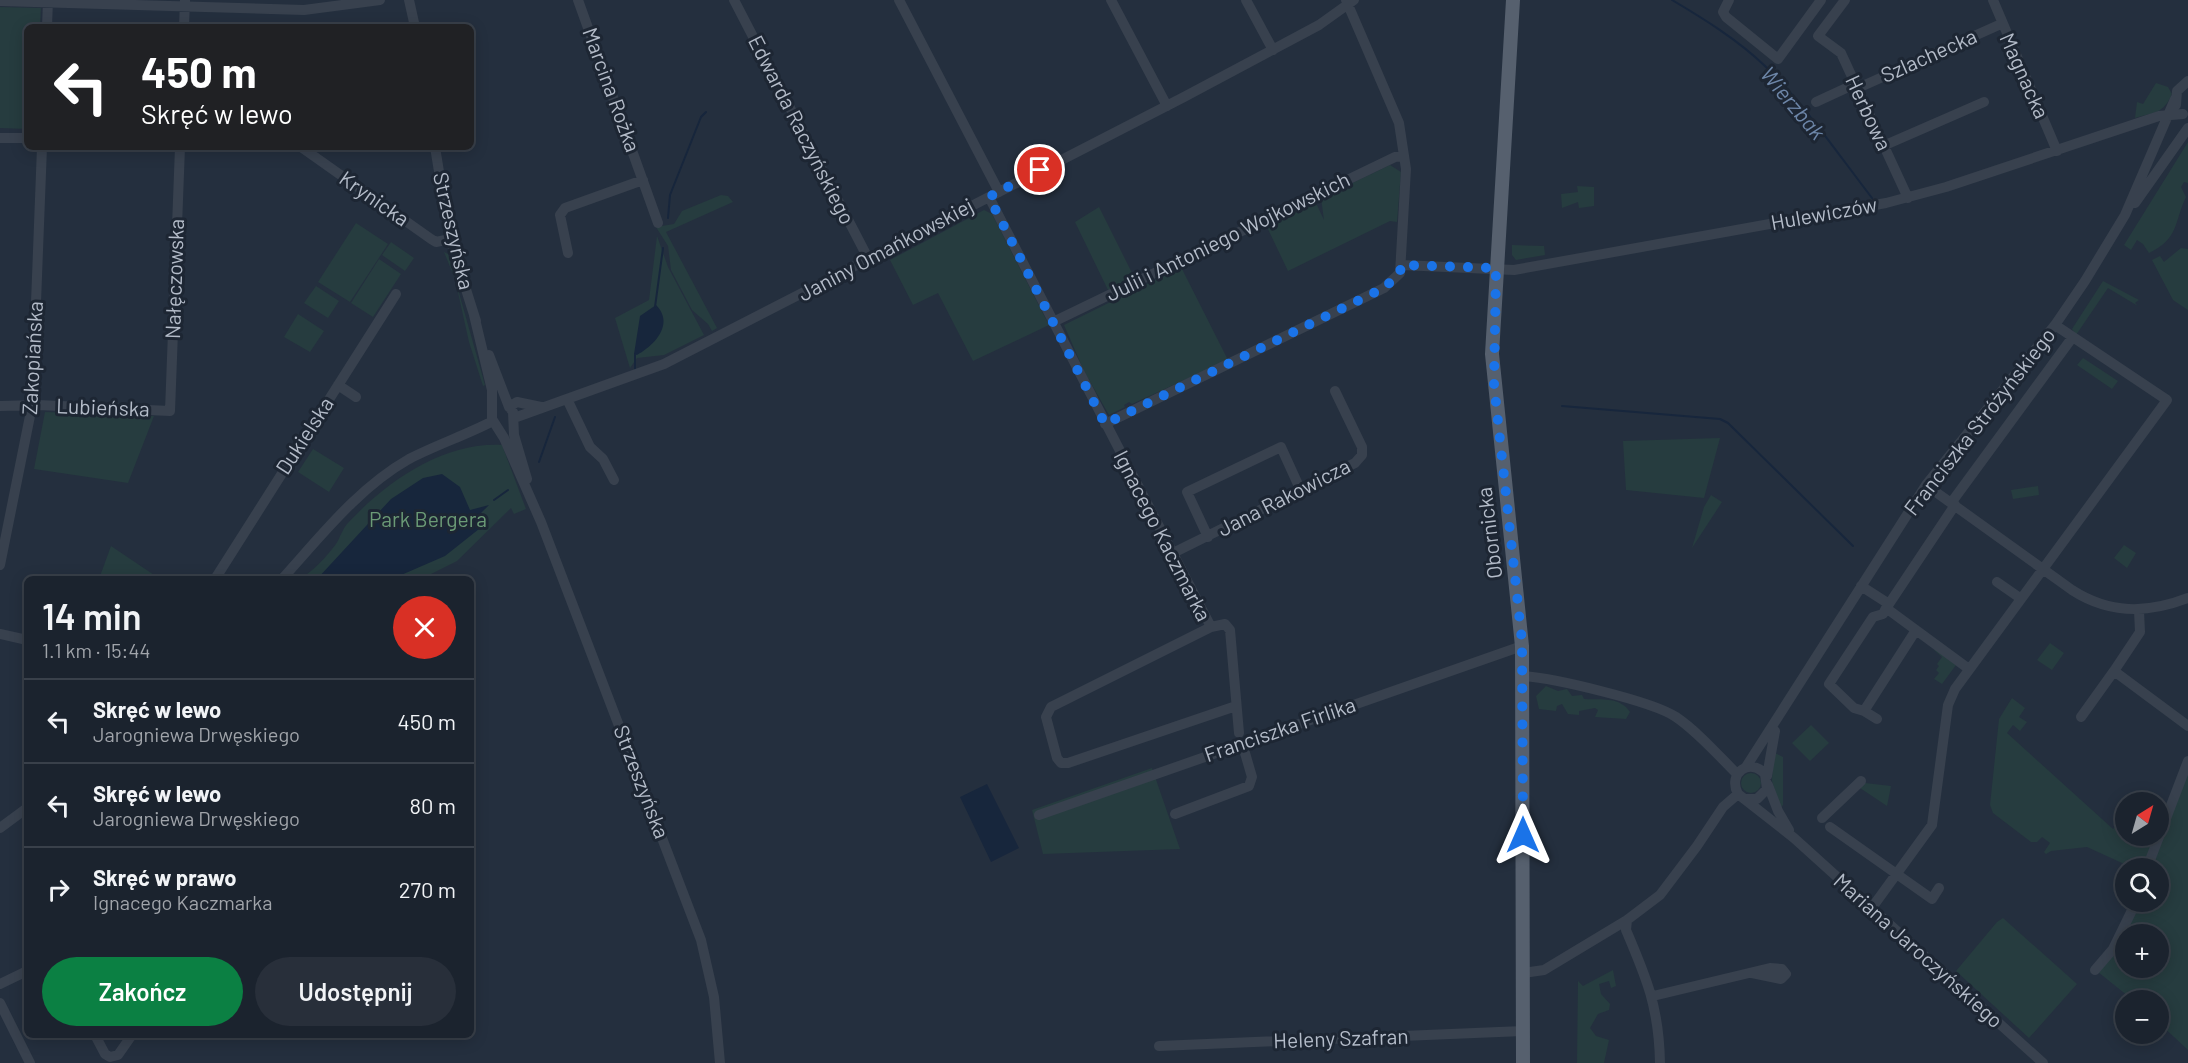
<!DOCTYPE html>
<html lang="pl">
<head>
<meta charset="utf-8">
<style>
	:root { --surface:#1b232e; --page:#282f3a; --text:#f1f3f6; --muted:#a0a4aa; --line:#39404a; --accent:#0b8043 }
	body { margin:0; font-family:Barlow,sans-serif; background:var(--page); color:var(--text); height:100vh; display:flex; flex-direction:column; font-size:22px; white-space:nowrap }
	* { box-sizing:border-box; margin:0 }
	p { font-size:20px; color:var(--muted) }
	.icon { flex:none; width:33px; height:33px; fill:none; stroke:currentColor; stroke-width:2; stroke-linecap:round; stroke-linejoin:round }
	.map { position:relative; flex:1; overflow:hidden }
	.drawer { position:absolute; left:24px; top:576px; width:450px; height:462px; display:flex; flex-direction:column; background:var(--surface); border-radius:9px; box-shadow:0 3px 15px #0003,0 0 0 2px var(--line) }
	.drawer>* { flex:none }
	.guide { position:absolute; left:24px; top:24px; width:450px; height:126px; border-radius:9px; box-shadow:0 3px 15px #0003,0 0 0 2px var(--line); background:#202124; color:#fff; overflow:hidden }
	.needle { width:39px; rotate:37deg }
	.buttons { position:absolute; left:2115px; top:792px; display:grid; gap:12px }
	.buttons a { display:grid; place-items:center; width:54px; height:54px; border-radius:50%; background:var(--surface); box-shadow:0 3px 15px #0003,0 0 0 2px var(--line); font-size:30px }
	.pin { position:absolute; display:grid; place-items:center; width:51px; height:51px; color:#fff; margin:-26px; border:3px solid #fff; border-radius:50%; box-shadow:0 2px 6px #0007 }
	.me { position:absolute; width:66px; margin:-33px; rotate:0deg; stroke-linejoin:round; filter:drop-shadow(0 0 4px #0008) }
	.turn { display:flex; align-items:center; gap:21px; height:126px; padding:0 18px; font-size:27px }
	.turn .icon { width:78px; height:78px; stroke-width:2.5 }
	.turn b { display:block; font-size:42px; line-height:51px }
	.round { display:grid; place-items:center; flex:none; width:63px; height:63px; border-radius:32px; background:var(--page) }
	.overview { display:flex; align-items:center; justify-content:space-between; height:102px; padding:0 18px }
	h1 { font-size:36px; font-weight:600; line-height:45px }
	.action { display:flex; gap:12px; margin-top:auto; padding:12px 18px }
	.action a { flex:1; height:69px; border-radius:36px; background:var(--accent); color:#fff; font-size:24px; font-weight:600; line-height:69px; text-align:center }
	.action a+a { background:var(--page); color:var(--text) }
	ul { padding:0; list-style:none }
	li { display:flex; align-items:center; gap:18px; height:84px; padding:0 18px; border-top:2px solid var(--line) }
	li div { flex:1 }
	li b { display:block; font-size:22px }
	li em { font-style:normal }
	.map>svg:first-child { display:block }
	.green { fill:#263c3f; fill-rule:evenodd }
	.water { fill:#17263c }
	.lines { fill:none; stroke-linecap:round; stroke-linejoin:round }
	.stream { stroke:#17263c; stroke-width:2 }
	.minor { stroke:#38414e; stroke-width:10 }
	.major { stroke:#56606e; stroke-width:14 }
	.route { stroke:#1a73e8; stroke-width:10; stroke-dasharray:0 18 }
	.labels { text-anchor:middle; stroke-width:6; stroke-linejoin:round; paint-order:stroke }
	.street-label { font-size:21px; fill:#b4bcc9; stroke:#1d2633 }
	.park-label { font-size:21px; fill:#6b9a76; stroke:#1d2633 }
	.water-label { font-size:22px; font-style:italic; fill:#6d86a8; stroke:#1d2633 }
</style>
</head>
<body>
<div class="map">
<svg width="2188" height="1063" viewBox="0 0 2188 1063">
	<rect width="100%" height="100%" fill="#242f3e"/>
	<path class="green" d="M0,7L41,8L40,27H27V129L0,128Z
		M2156,83L2168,87L2172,94C2163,114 2155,112 2135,118L2137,102L2143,104Z
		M2188,142V183L2184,182L2181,187L2186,197C2174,222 2179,239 2149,253L2143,244L2137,240L2131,250L2124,245Z
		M1390,165L1401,172L1397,222L1390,221L1288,271L1266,225L1315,201L1324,220L1321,198Z
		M1577,186L1594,187V206L1579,208L1578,202L1562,208L1561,194L1578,192Z
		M721,195L728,196L733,202L666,232L717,328L712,331L708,324L692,310L671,270L668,246L656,227L674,224L682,211Z
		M1099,207L1134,277L1108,290L1075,222Z
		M984,210L992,214L1049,325L973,361L938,293L913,305L890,260Z
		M356,223L388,244L350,302L318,282Z
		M657,236L668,267L704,335L664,355L637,358L630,368L615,318L649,300Z
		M391,242L414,258L405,271L382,255Z
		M1512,245L1544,246L1545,255L1516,260L1512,255Z
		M2181,248L2188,249V310L2173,300L2152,260L2160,256L2164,262Z
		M444,252L448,254L485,385L483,386L469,342L455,279Z
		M379,259L401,274L373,317L351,303Z
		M1181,267L1228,360L1132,404L1129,402L1124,405L1125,407L1109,415L1084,371L1064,325Z
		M2103,281L2139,300L2135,303L2138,306L2108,288L2076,335L2072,329Z
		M316,286L339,301L328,318L304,303Z
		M298,314L324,331L310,352L284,337Z
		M2083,358L2118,381L2112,389L2077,365Z
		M45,412L154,416L128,483L34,469Z
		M1720,438L1704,498L1626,490L1623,441Z
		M502,445L526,509L514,514L511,508L457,561L421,579H299C313,572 326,557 336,544C340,538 342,530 347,524C387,481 443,442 502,445Z
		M313,449L344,468L329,492L298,472Z
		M2038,486L2039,495L2013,499L2011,490Z
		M1711,495L1722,502L1692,548L1704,507Z
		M2124,545L2136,553L2127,568L2114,558Z
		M111,546L160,579H99Z
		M2050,643L2064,653L2052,670L2037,660Z
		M1935,649L1956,665L1942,684L1934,679L1939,673L1936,670L1939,666L1937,664L1942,657L1934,650Z
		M1546,686L1558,691L1567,689L1572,696L1582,695L1584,699C1599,700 1620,696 1630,712L1626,719L1595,717L1598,710L1595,708L1579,711V715L1568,714L1562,704L1557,706L1556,711L1539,709L1536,696Z
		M2012,698L2025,708L2019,717L2027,722L2020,731L2013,725L2007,733L2113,829L2120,822L2125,828L2126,836H2158L2146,868H2133L2087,847L2051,851L2046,854L2044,852L2050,843L2042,837L2037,842H2031L1993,813L1990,805L1999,719Z
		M1811,725L1829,743L1810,761L1792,743Z
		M1773,752L1783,757V805L1780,808L1772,781Z
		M1152,768L1180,849L1043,854L1032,810Z
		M2188,773V1050L2159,1023L2158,1000H2133L2098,972L2121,946L2118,943L2140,902H2158V868H2151ZM2126,934H2158V968H2126Z
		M1741 783a10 10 0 1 1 20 0a10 10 0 1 1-20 0Z
		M1865,783L1891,786L1887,806L1860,788Z
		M2003,918L2077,984L2029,1038L1956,971L1997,922Z
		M1613,970L1616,986L1611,988L1609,981L1599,984L1601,994L1610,1004L1609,1010L1598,1014L1590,1028L1596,1036L1609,1040L1604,1063H1577L1578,981L1583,986Z"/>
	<path class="water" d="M656,305C675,324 654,346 637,355L634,354L640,316Z
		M442,474L460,487L470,510L489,505L478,516L479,529L445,556L392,579H317L391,499L423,478Z
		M987,784L1019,848L991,862L960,797Z"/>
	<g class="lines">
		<path class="stream" d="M1672,0C1704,19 1738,40 1765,66C1805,105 1838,154 1872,198
			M668,218L670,195L701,117L706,112
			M655,307L663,248
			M635,354V369
			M1562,406L1720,419L1728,423L1853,546
			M539,462L555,417
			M494,500L508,490"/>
		<path class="minor" d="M409,0L415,27
			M578,0L658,223
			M734,0L869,260
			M899,0L999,192
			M1111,0L1167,106
			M1246,0L1273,50
			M1729,0L1723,12L1726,17L1778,59L1821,0
			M1845,0L1818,36L1841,53L1908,198
			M1993,0L2057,151
			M0,1L304,10L380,0
			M47,27L48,0
			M184,27L185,0
			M1858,88L2001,24
			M1816,102L1855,84
			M2176,105L2177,91L2188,81
			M0,138H27
			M1883,146L1984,102
			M301,147L431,239L436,242L450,239
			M435,147L450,239L476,321
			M989,197L1211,627
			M2135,203L2188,128
			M568,253L560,215L565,208L643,180
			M1401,265L1514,270L1886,203L1946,187L2159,116L2183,114
			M474,315L492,390V419L504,438L541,522L701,940L714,997L720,1063
			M1053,322L1395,157L1404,156
			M489,355L509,407L513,412L514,435L527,479
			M338,385L356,397
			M567,399L590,447L603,459L614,480
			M0,406L38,405L170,411L180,147
			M509,407L517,402L541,407
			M514,418L664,364L1184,97L1319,25L1354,0
			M1105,424L1384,288L1400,273L1406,169L1399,123L1346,0
			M1926,485L2072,590C2109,614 2147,614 2188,598
			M1951,503L2072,338
			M1208,537L1187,492L1281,447L1301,491
			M1173,553L1355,463L1362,455V447L1335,391
			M0,565L32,406L42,147
			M215,579L396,294
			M282,579C321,536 358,488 409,459C436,445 466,435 493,421
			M1997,582L2020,598
			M1861,586L1889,604L1886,608L1969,669
			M1889,604L1955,505
			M1886,608L1883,614L1873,617L1829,684L1854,708L1864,711L1916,630
			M2139,611L2140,632L2114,671L2188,726
			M0,634L27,640
			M1523,676C1553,678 1652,701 1676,717C1698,732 1718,755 1737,774
			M1236,706L1068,763H1061L1057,758L1046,717L1051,707L1211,627L1225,624L1230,630L1239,733
			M1864,711L1877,719
			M2081,717L2114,671
			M1746,767L1926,485L2055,325L2085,281L2125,215L2175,99
			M1767,776L1775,731
			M1768,785L1778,811L1789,830
			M1746,799H1757L1767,789L1765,774C1750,757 1727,773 1738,794L1794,838L2043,1063
			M1175,814L1249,786L1252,777L1245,753
			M1039,815L1522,646
			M1822,818L1861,781
			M1830,827L1932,899L1939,888
			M0,828L27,808
			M2147,868L2188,761
			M1871,909L1932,825L1948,705L1955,689L2167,400L2055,325
			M1627,920L1626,930C1647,979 1659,1008 1660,1063
			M2095,970L2113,949L2136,902
			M1523,973L1544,970L1627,920L1660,895L1697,846L1723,807L1738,794
			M0,984L27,971
			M1653,996L1770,968L1782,969L1786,974L1781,979L1752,973
			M0,1003L30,1063
			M95,1035L105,1054L110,1057L118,1055L132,1035
			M1159,1046L1523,1031"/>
		<path class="major" d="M1513,0L1492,354L1522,646L1523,1063"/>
	</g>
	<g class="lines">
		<path class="route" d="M1040,170L989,197L1105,424L1384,288L1400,273L1401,265L1496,268L1494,385L1522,641L1523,835"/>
	</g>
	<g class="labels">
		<g class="street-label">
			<text transform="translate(1929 56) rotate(-24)" y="7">Szlachecka</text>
			<text transform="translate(2024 76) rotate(66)" y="7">Magnacka</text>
			<text transform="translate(611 90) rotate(70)" y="7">Marcina Rożka</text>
			<text transform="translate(1868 113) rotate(65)" y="7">Herbowa</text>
			<text transform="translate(801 130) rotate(63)" y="7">Edwarda Raczyńskiego</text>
			<text transform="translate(374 199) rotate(35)" y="7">Krynicka</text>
			<text transform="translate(1824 214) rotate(-10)" y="7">Hulewiczów</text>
			<text transform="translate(453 231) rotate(77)" y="7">Strzeszyńska</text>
			<text transform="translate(1228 237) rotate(-26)" y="7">Julii i Antoniego Wojkowskich</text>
			<text transform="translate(886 250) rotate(-28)" y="7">Janiny Omańkowskiej</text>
			<text transform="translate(175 279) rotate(-88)" y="7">Nałęczowska</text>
			<text transform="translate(33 358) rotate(-87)" y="7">Zakopiańska</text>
			<text transform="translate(103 408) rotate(2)" y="7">Lubieńska</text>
			<text transform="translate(1980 422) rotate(-52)" y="7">Franciszka Stróżyńskiego</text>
			<text transform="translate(305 436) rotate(-57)" y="7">Dukielska</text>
			<text transform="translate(1284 498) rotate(-27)" y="7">Jana Rakowicza</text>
			<text transform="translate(1490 533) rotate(-97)" y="7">Obornicka</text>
			<text transform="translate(1162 536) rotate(63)" y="7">Ignacego Kaczmarka</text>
			<text transform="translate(1280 730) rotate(-19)" y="7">Franciszka Firlika</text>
			<text transform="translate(641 782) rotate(69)" y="7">Strzeszyńska</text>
			<text transform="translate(1918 951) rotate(42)" y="7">Mariana Jaroczyńskiego</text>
			<text transform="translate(1341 1039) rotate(-2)" y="7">Heleny Szafran</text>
		</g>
		<g class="park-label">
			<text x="428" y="527">Park Bergera</text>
		</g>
		<g class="water-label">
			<text transform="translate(1793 103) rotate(50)" y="8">Wierzbak</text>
		</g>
	</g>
</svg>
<div class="buttons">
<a><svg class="needle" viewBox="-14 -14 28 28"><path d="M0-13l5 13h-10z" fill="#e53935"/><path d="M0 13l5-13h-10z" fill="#a0a4aa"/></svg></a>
<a><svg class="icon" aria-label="search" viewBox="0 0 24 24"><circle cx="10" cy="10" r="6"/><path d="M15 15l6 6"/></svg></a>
<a>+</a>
<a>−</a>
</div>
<div class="pin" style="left:1040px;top:170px;background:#d93025"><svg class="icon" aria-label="arrive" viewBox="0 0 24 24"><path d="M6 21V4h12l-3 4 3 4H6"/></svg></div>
<svg class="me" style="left:1523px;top:835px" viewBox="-20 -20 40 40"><path d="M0-17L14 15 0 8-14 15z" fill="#1a73e8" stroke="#fff" stroke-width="4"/></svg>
<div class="guide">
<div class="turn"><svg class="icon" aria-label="left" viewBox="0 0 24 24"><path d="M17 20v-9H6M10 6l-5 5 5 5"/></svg><div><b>450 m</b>Skręć w lewo</div></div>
</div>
<section class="drawer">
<div class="overview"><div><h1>14 min</h1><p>1.1 km · 15:44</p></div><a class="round" style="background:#d93025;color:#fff"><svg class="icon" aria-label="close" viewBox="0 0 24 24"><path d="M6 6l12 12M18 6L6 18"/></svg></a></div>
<ul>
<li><svg class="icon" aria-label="left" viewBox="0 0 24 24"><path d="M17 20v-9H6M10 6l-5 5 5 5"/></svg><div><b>Skręć w lewo</b><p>Jarogniewa Drwęskiego</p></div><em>450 m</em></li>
<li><svg class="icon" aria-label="left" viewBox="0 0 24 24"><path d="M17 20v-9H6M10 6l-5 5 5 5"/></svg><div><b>Skręć w lewo</b><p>Jarogniewa Drwęskiego</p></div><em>80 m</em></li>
<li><svg class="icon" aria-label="right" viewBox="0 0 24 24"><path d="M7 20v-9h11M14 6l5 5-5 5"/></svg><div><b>Skręć w prawo</b><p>Ignacego Kaczmarka</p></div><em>270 m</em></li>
</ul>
<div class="action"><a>Zakończ</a><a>Udostępnij</a></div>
</section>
</div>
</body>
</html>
